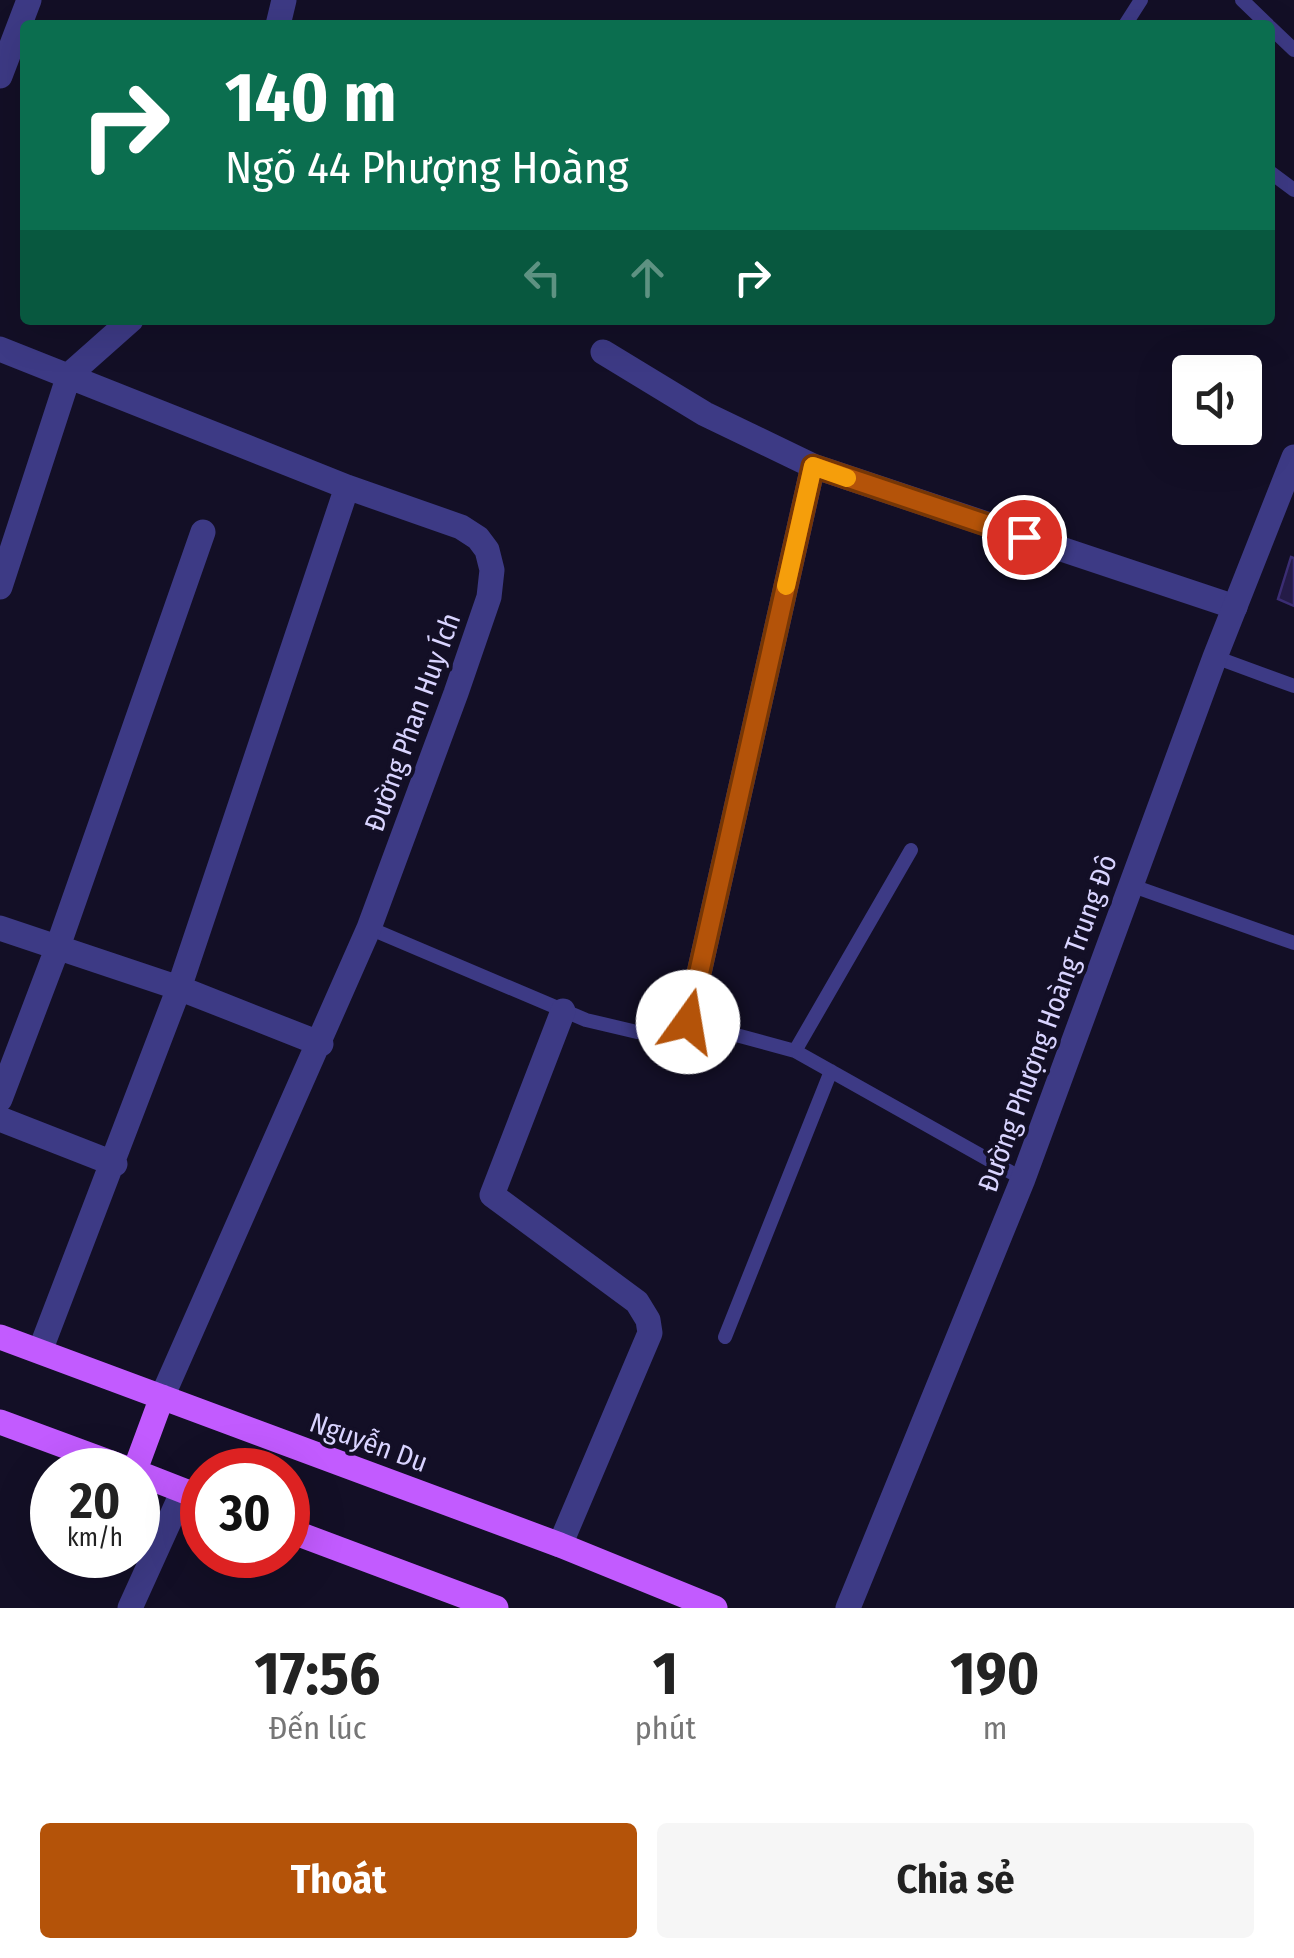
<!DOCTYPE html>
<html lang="vi">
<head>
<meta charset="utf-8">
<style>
	:root { --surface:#fff; --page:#f6f6f6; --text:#222; --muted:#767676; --accent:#b45309 }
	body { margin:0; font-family:"Fira Sans Condensed",sans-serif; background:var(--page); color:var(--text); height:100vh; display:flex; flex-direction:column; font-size:38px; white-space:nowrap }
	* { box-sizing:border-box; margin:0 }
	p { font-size:32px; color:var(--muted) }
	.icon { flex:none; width:55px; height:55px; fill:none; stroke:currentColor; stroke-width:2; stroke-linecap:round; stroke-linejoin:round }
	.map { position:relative; height:1608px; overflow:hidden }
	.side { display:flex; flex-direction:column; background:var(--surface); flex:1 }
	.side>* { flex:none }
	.top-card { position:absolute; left:20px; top:20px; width:1255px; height:305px; border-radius:10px; box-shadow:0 10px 40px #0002; background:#0b6e4f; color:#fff; overflow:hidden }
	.tools { position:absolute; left:1172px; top:355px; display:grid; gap:20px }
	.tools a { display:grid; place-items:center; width:90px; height:90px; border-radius:10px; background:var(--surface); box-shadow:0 10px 40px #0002; font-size:50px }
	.speed { position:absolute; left:30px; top:1448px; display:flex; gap:20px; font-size:50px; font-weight:700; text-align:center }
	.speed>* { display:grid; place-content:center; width:130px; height:130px; border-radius:50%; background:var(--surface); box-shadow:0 10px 40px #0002; line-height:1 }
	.speed small { font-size:25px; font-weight:400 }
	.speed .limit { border:15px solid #d22; background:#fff; color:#111 }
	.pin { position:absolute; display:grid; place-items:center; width:85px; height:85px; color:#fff; margin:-42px; border:5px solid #fff; border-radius:50%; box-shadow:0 2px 10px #0007 }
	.me { position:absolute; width:110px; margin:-55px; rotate:13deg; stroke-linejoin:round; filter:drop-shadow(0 0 8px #0008) }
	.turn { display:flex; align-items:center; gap:35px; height:210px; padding:0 40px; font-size:45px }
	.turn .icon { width:130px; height:130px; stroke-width:2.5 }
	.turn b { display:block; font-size:70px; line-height:85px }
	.lanes { display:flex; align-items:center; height:95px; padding:0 40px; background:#0003; justify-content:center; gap:50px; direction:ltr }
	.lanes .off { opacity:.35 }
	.eta { display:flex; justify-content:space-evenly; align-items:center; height:170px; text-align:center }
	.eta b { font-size:60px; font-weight:700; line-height:70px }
	.button { display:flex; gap:20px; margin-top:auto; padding:20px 40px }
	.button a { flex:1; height:115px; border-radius:10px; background:var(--accent); color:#fff; font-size:40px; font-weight:700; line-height:115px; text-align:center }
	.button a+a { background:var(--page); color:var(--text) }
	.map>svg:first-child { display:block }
	.building { fill:#241b47; stroke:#3b2d73; stroke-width:2.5 }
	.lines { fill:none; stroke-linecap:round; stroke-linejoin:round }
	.service { stroke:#3d3a85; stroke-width:14 }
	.minor { stroke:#3d3a85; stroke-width:25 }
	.tertiary { stroke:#3d3a85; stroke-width:25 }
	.primary { stroke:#c25bff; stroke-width:25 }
	.route-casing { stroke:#753606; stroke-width:25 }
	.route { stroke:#b45309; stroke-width:18 }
	.slow { stroke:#f59e0b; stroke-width:18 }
	.labels { text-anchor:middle; stroke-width:8; stroke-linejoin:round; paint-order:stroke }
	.street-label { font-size:28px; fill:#d9d4ff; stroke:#130f26 }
</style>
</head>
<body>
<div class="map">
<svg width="1294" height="1608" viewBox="0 0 1294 1608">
	<rect width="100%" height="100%" fill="#130f26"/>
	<path class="building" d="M1291,557L1294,558V606L1278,599Z"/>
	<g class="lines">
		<path class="service" d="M1242,0L1268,25
			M1125,25L1141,0
			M1270,27L1294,50
			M1270,172L1294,190
			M1215,657L1294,686
			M1130,885L1294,943
			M369,928L586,1020L637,1032L688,1022L795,1051L1023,1179
			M795,1051L911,850
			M725,1337L831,1071"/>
		<path class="minor" d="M278,25L284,0
			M0,76L29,0
			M0,349L347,487L461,527L478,538L487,550L492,570L489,597L456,693L369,928L162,1397
			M603,352L705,414L813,466L1235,607
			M0,587L69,375L131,320
			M0,928L179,988L321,1044
			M688,1022L813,466
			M0,1099L57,949L203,532
			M0,1119L115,1164
			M40,1351L179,988L347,487
			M560,1545L650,1333L648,1320L637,1302L492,1195L563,1011
			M130,1608L183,1491"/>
		<path class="tertiary" d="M848,1608L1023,1179L1215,657L1294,457"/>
		<path class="primary" d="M0,1337L560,1545L715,1608
			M0,1422L130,1470
			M135,1470L162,1397
			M138,1473L202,1498
			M288,1530L496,1608"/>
	</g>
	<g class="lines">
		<defs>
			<path id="route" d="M688,1022L813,466L1024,537"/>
		</defs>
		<use href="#route" class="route-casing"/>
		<use href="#route" class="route"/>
		<path class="slow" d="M786,586L813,466L847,478"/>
	</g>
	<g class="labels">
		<g class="street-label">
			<text transform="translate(412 722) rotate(-70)" y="10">Đường Phan Huy Ích</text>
			<text transform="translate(1047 1023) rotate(-70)" y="10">Đường Phượng Hoàng Trung Đô</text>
			<text transform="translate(369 1442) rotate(20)" y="10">Nguyễn Du</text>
		</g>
	</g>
</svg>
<div class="tools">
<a><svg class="icon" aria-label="sound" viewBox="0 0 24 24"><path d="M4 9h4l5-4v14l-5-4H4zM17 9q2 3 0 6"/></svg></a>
</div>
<div class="speed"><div>20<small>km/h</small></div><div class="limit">30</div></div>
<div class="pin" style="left:1024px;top:537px;background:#d93025"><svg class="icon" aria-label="arrive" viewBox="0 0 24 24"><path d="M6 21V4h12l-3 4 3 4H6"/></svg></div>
<svg class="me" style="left:688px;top:1022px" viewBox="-20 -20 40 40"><circle r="19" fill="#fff"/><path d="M0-13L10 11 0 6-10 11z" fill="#b45309"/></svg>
<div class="top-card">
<div class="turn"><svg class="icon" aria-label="right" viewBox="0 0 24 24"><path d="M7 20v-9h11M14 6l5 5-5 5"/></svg><div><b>140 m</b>Ngõ 44 Phượng Hoàng</div></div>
<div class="lanes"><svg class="icon off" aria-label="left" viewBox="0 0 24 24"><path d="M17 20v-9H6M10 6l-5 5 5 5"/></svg><svg class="icon off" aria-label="ahead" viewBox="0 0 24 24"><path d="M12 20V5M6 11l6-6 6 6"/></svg><svg class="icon" aria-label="right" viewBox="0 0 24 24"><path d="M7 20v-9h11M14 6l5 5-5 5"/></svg></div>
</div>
</div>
<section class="side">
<div class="eta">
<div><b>17:56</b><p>Đến lúc</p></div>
<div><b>1</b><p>phút</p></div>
<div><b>190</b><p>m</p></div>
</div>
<div class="button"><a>Thoát</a><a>Chia sẻ</a></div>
</section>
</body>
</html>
